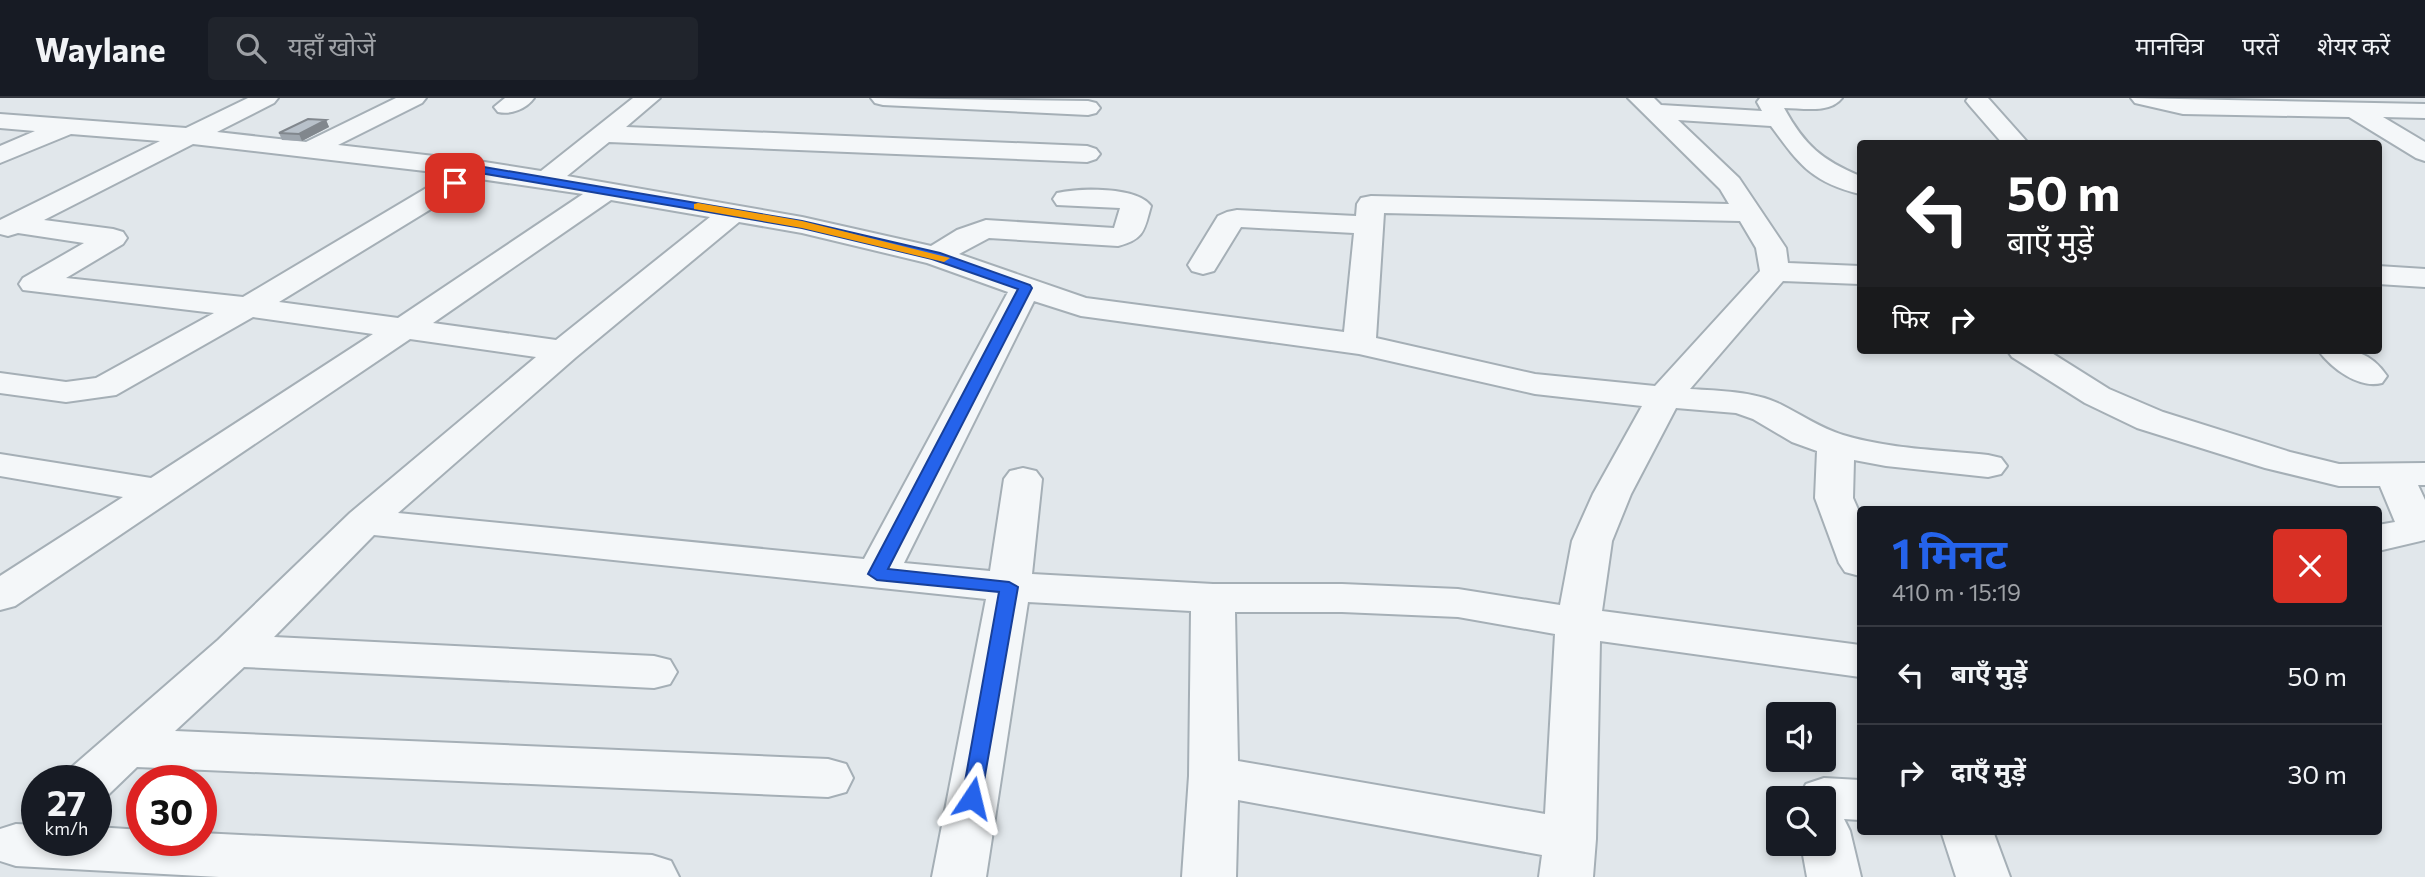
<!DOCTYPE html>
<html lang="hi">
<head>
<meta charset="utf-8">
<style>
	:root { --surface:#171b24; --page:#20242c; --text:#f1f3f6; --muted:#9ea1a6; --line:#363941; --accent:#2563eb }
	body { margin:0; font-family:Commissioner,"Noto Sans Devanagari",sans-serif; background:var(--page); color:var(--text); height:100vh; display:flex; flex-direction:column; font-size:26px; white-space:nowrap }
	* { box-sizing:border-box; margin:0 }
	p { font-size:23px; color:var(--muted) }
	.icon { flex:none; width:38px; height:38px; fill:none; stroke:currentColor; stroke-width:2; stroke-linecap:round; stroke-linejoin:round }
	.map { position:relative; flex:1; overflow:hidden }
	.side { position:absolute; left:1857px; top:408px; width:525px; height:329px; display:flex; flex-direction:column; background:var(--surface); border-radius:7px; box-shadow:0 4px 10px #0003 }
	.side>* { flex:none }
	.hud { position:absolute; left:1857px; top:42px; width:525px; height:214px; border-radius:7px; box-shadow:0 4px 10px #0003; background:#202124; color:#fff; overflow:hidden }
	.tools { position:absolute; left:1766px; top:604px; display:grid; gap:14px }
	.tools a { display:grid; place-items:center; width:70px; height:70px; border-radius:7px; background:var(--surface); box-shadow:0 4px 10px #0003; font-size:35px }
	.speed { position:absolute; left:21px; top:667px; display:flex; gap:14px; font-size:35px; font-weight:700; text-align:center }
	.speed>* { display:grid; place-content:center; width:91px; height:91px; border-radius:50%; background:var(--surface); box-shadow:0 4px 10px #0003; line-height:1 }
	.speed small { font-size:18px; font-weight:400 }
	.speed .limit { border:10px solid #d22; background:#fff; color:#111 }
	.pin { position:absolute; display:grid; place-items:center; width:60px; height:60px; color:#fff; margin:-30px; border-radius:14px; box-shadow:0 4px 10px #0006 }
	.me { position:absolute; width:77px; margin:-38px; rotate:10deg; stroke-linejoin:round; filter:drop-shadow(0 0 5px #0008) }
	.turn { display:flex; align-items:center; gap:24px; height:147px; padding:0 35px; font-size:32px }
	.turn .icon { width:91px; height:91px; stroke-width:2.5 }
	.turn b { display:block; font-size:49px; line-height:60px }
	.then { display:flex; align-items:center; height:66px; padding:0 35px; background:#0003; gap:14px; font-size:26px }
	.round { display:grid; place-items:center; flex:none; width:74px; height:74px; border-radius:7px; background:var(--page) }
	.summary { display:flex; align-items:center; justify-content:space-between; height:119px; padding:0 35px }
	h1 { font-size:42px; font-weight:700; line-height:52px; color:var(--accent) }
	ul { padding:0; list-style:none }
	li { display:flex; align-items:center; gap:21px; height:98px; padding:0 35px; border-top:2px solid var(--line) }
	li div { flex:1 }
	li b { display:block; font-size:26px }
	li em { font-style:normal }
	header { display:flex; align-items:center; gap:42px; box-sizing:border-box; height:98px; padding:0 35px; background:var(--surface); border-bottom:2px solid var(--line) }
	header strong { font-size:33px }
	nav { display:flex; gap:38px; margin-inline-start:auto; font-size:24px }
	.search { width:490px; height:63px; background:var(--page); display:flex; align-items:center; gap:18px; box-sizing:border-box; padding:0 24px; border-radius:7px; color:var(--muted); font-size:26px }
	.map>svg:first-child { display:block }
	.lines { fill:none; stroke-linecap:round; stroke-linejoin:round }
	.minor-casing { stroke:#a5afb6; stroke-width:4 }
	.minor { fill:#f4f7f9; fill-rule:evenodd }
	.wall { fill:#9ea6ae }
	.shaded-wall { fill:#81878d }
	.building { fill:#b8c1ca; stroke:#81878d; stroke-width:2 }
	.route { fill:#2563eb; stroke:#184099; stroke-width:2 }
	.slow { fill:#f59e0b }
</style>
</head>
<body>
<header>
<strong>Waylane</strong>
<div class="search"><svg class="icon" aria-label="search" viewBox="0 0 24 24"><circle cx="10" cy="10" r="6"/><path d="M15 15l6 6"/></svg>यहाँ खोजें</div>
<nav><a>मानचित्र</a><a>परतें</a><a>शेयर करें</a></nav>
</header>
<div class="map">
<svg width="2425" height="779" viewBox="0 0 2425 779">
	<rect width="100%" height="100%" fill="#e1e7eb"/>
	<g class="lines">
		<defs>
			<path id="minor" d="M248,0H278L274,5L217,34L306,44L396,0H426L422,5L338,47L478,63L541,73L633,0H660L626,29L1087,48L1096,51L1100,56L1096,61L1087,64L609,44L567,78L802,119L931,148L957,132L986,122L1114,130L1120,110L1057,107L1053,101L1057,95C1079,90 1137,88 1151,108C1144,132 1145,141 1118,148L989,140L959,156L1086,200L1344,234L1354,135L1241,129L1214,173L1203,176L1192,173L1188,167L1218,118L1227,114L1237,112L1356,118L1357,106L1361,100L1371,98L1729,106L1720,91L1628,0H1654L1661,7L1762,13L1757,4L1760,0H1842C1830,16 1802,10 1784,10C1805,48 1822,62 1860,78V96C1811,84 1799,66 1771,28L1678,22L1739,80L1786,150L1788,165L1860,168V186L1783,183L1690,291C1720,293 1753,293 1780,306C1802,317 1820,330 1843,337C1889,351 1940,352 1988,357L2001,360L2007,368L2001,376L1988,379L1886,368L1854,362L1853,400L1860,416V478L1845,474L1839,465L1815,400L1817,353L1792,344L1753,321L1736,315L1676,310L1631,396L1612,443L1602,513L1860,547V579L1600,543L1596,741L1593,779H1539L1542,757L1238,702L1236,779H1182L1189,678L1191,513L1028,504L986,779H932L986,501L374,437L274,539L654,558L670,562L677,574L670,586L654,590L244,569L175,633L828,661L846,666L853,680L846,694L828,699L137,669L109,696L96,700V682H66L73,668L218,542L350,415L536,259L410,241L15,508L0,512V478L123,399L0,378V356L151,380L373,236L253,219L116,297L66,304L0,295V275L66,284L96,280L214,215L23,192L19,186L23,180L84,145L18,135L8,138L0,136V122L160,43L71,36L0,65V48L35,33L0,30V16L186,30ZM193,46L425,73L450,76L243,199L66,180L123,146L127,140L123,134L113,131L44,122ZM480,81L583,96L398,220L279,204ZM611,102L710,119L556,242L433,225ZM1384,115L1740,123L1756,150L1760,173L1655,288L1535,276L1376,240ZM739,124L802,135L927,165L1008,194L864,461L398,415L575,260ZM1034,203L1081,218L1359,256L1535,296L1642,308L1593,396L1572,443L1560,507L1458,491L1342,486H1213L1032,476L1042,381L1036,373L1023,370L1010,373L1004,381L990,473L904,465ZM1235,514H1342L1458,519L1555,536L1545,716L1238,663Z
				M505,0H534C526,11 511,17 498,14L494,9Z
				M871,0L1088,3L1096,5L1100,10L1096,15L1088,17L883,7L875,5Z
				M1968,0H1988L2029,46H2003L1970,8L1966,3Z
				M2131,0L2425,6V20L2383,19L2425,44V63L2416,60L2349,19L2183,16L2135,5Z
				M2378,168L2425,171V189L2378,186Z
				M2007,252H2047L2109,291L2163,314L2290,354L2339,366L2425,365V387H2418L2425,402V442L2378,453V427L2395,424L2380,388H2339L2265,370L2137,330L2085,305L2012,259Z
				M2318,252C2349,252 2368,250 2387,278L2382,285C2359,291 2332,271 2318,252Z
				M1824,680L1860,682V722L1844,721L1850,733L1861,779H1807L1801,746H1824V700H1799L1806,686Z
				M16,726L37,727V742H96V729L142,732V742H201V735L652,757L671,763L679,779H219L16,768L0,763V731Z
				M1941,733H1993L2010,779H1956Z"/>
		</defs>
		<use href="#minor" class="minor-casing"/>
		<use href="#minor" class="minor"/>
	</g>
	<path class="wall" d="M326,22L329,29L302,43L282,42L279,35Z"/>
	<path class="shaded-wall" d="M326,22L329,29L302,43L299,36Z"/>
	<path class="building" d="M308,21L326,22L299,36L279,35Z"/>
	<path class="route" d="M478,68L802,123L940,155L1030,187L1032,190L888,471L1009,484L1018,489L980,706L972,708L965,706L962,700L999,494L877,482L868,476L1018,191L932,161L802,130L480,75L459,87L449,85Z"/>
	<path class="slow" d="M698,105L802,123L950,160L944,164L802,130L694,111V106Z"/>
</svg>
<div class="tools">
<a><svg class="icon" aria-label="sound" viewBox="0 0 24 24"><path d="M4 9h4l5-4v14l-5-4H4zM17 9q2 3 0 6"/></svg></a>
<a><svg class="icon" aria-label="search" viewBox="0 0 24 24"><circle cx="10" cy="10" r="6"/><path d="M15 15l6 6"/></svg></a>
</div>
<div class="speed"><div>27<small>km/h</small></div><div class="limit">30</div></div>
<div class="pin" style="left:455px;top:85px;background:#d93025"><svg class="icon" aria-label="arrive" viewBox="0 0 24 24"><path d="M6 21V4h12l-3 4 3 4H6"/></svg></div>
<svg class="me" style="left:972px;top:700px" viewBox="-20 -20 40 40"><path d="M0-17L14 15 0 8-14 15z" fill="#2563eb" stroke="#fff" stroke-width="4"/></svg>
<div class="hud">
<div class="turn"><svg class="icon" aria-label="left" viewBox="0 0 24 24"><path d="M17 20v-9H6M10 6l-5 5 5 5"/></svg><div><b>50 m</b>बाएँ मुड़ें</div></div>
<div class="then">फिर<svg class="icon" aria-label="right" viewBox="0 0 24 24"><path d="M7 20v-9h11M14 6l5 5-5 5"/></svg></div>
</div>
<section class="side">
<div class="summary"><div><h1>1 मिनट</h1><p>410 m · 15:19</p></div><a class="round" style="background:#d93025;color:#fff"><svg class="icon" aria-label="close" viewBox="0 0 24 24"><path d="M6 6l12 12M18 6L6 18"/></svg></a></div>
<ul>
<li><svg class="icon" aria-label="left" viewBox="0 0 24 24"><path d="M17 20v-9H6M10 6l-5 5 5 5"/></svg><div><b>बाएँ मुड़ें</b></div><em>50 m</em></li>
<li><svg class="icon" aria-label="right" viewBox="0 0 24 24"><path d="M7 20v-9h11M14 6l5 5-5 5"/></svg><div><b>दाएँ मुड़ें</b></div><em>30 m</em></li>
</ul>
</section>
</div>
</body>
</html>
